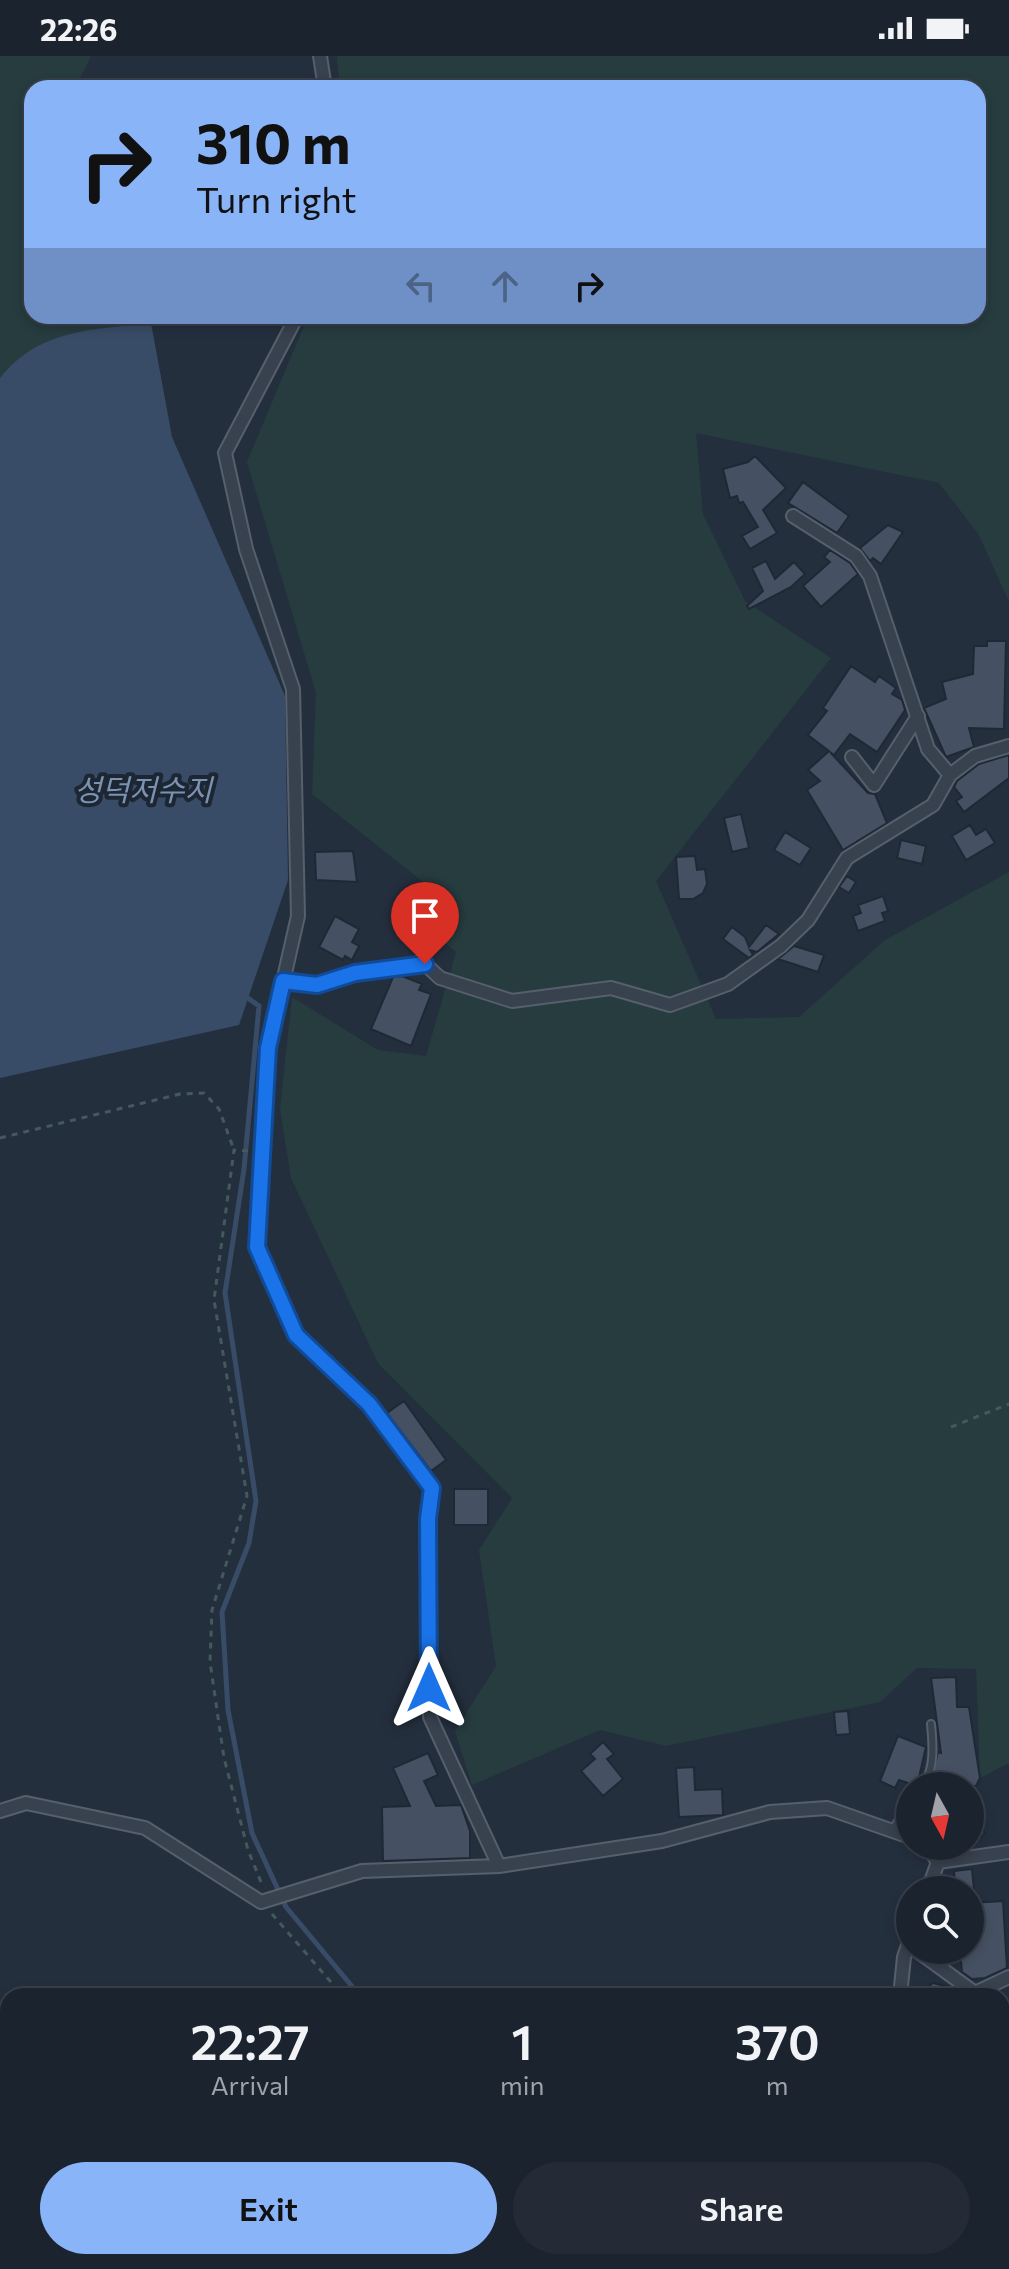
<!DOCTYPE html>
<html lang="en">
<head>
<meta charset="utf-8">
<style>
	:root { --surface:#1b232e; --page:#242b36; --text:#f1f3f6; --muted:#a0a4aa; --line:#39404a; --accent:#8ab4f8 }
	body { margin:0; font-family:Commissioner,"Noto Sans KR",sans-serif; background:var(--page); color:var(--text); height:100vh; display:flex; flex-direction:column; font-size:30px; white-space:nowrap }
	* { box-sizing:border-box; margin:0 }
	p { font-size:26px; color:var(--muted) }
	.icon { flex:none; width:44px; height:44px; fill:none; stroke:currentColor; stroke-width:2; stroke-linecap:round; stroke-linejoin:round }
	.map { position:relative; flex:1; overflow:hidden }
	.side { position:absolute; left:0px; top:1932px; width:1010px; height:282px; display:flex; flex-direction:column; background:var(--surface); border-radius:24px 24px 0 0; box-shadow:0 4px 12px #0003,0 0 0 2px var(--line) }
	.side>* { flex:none }
	.banner { position:absolute; left:24px; top:24px; width:962px; height:244px; border-radius:24px; box-shadow:0 4px 12px #0003,0 0 0 2px var(--line); background:#8ab4f8; color:#111; overflow:hidden }
	.needle { width:52px; rotate:172deg }
	.fabs { position:absolute; left:896px; top:1716px; display:grid; gap:16px }
	.fabs a { display:grid; place-items:center; width:88px; height:88px; border-radius:50%; background:var(--surface); box-shadow:0 4px 12px #0003,0 0 0 2px var(--line); font-size:40px }
	.pin { position:absolute; display:grid; place-items:center; width:68px; height:68px; color:#fff; margin:-82px -34px; border-radius:50% 50% 50% 0; rotate:-45deg; box-shadow:0 0 8px #0007 }
	.pin .icon { rotate:45deg }
	.me { position:absolute; width:88px; margin:-44px; rotate:0deg; stroke-linejoin:round; filter:drop-shadow(0 0 6px #0008) }
	.turn { display:flex; align-items:center; gap:28px; height:168px; padding:0 40px; font-size:36px }
	.turn .icon { width:104px; height:104px; stroke-width:2.5 }
	.turn b { display:block; font-size:56px; line-height:68px }
	.lanes { display:flex; align-items:center; height:76px; padding:0 40px; background:#0003; justify-content:center; gap:40px; direction:ltr }
	.lanes .off { opacity:.35 }
	.eta { display:flex; justify-content:space-evenly; align-items:center; height:136px; text-align:center }
	.eta b { font-size:48px; font-weight:600; line-height:56px }
	.cta { display:flex; gap:16px; margin-top:auto; padding:16px 40px }
	.cta a { flex:1; height:92px; border-radius:48px; background:var(--accent); color:#111; font-size:32px; font-weight:600; line-height:92px; text-align:center }
	.cta a+a { background:var(--page); color:var(--text) }
	.status { display:flex; justify-content:space-between; align-items:center; height:56px; padding:0 40px; background:var(--surface); direction:ltr }
	.status svg { height:22px; fill:currentColor }
	.map>svg:first-child { display:block }
</style>
</head>
<body>
<div class="status"><b>22:26</b><svg viewBox="0 0 49 12"><path d="M0 12V9h3v3zM5 12V6h3v6zM10 12V3h3v9zM15 12V0h3v12zM26 1h20v11H26zM47 4h2v5h-2z"/></svg></div>
<div class="map">
<svg width="1009" height="2213" viewBox="0 0 1009 2213">
	<rect width="100%" height="100%" fill="#242f3e"/>
	<path fill="#263c3f" d="M0,0H91L75,32H32V260H148L151,267C93,275 40,272 0,322Z
		M337,0H1009V546L979,479L939,427L696,377L703,458L745,545L831,602L656,825L716,963L799,961L885,884L1009,816V1707L980,1722L976,1613L917,1612L880,1646L666,1690L600,1674L472,1729L455,1675L496,1610L479,1494L512,1442L378,1307L291,1122L280,1053L292,941L378,994L426,1000L456,896L425,871L427,829L312,738L316,637L247,406L308,260H978V32H340Z
		M1009,2154V2213H972L976,2206H1002V2165Z"/>
	<path fill="#394c67" d="M151,267L172,381L285,640L288,824L239,969L0,1022V322C40,272 93,274 151,267Z"/>
	<g fill="none" stroke-linecap="round" stroke-linejoin="round">
		<path stroke="#394c67" stroke-width="5" d="M248,942L259,950L244,1113L225,1237L256,1445L249,1487L222,1556L228,1654L252,1777L286,1851L360,1940
			M496,2213L498,2206"/>
	</g>
	<path fill="#455162" stroke="#1f2835" stroke-width="2" d="M755,400L786,432L763,454L777,477L750,493L742,480L758,471L743,446L739,447L737,440L730,442L723,413L748,406Z
		M803,426L849,460L837,477L788,447Z
		M888,469L903,476L881,508L873,502L870,505L860,492Z
		M830,494L850,507L858,518L821,551L803,530L830,506L824,501Z
		M766,505L775,523L794,506L805,518L791,531L749,553L747,550L763,535L752,512Z
		M987,585H1006L1004,673L969,672L974,691L946,701L924,652L946,643L942,626L973,618L974,590H987Z
		M851,610L875,626L879,620L896,632L892,638L902,644L905,654L877,696L850,678L834,699L830,696L868,737L875,738L887,767L843,794L807,734L820,725L808,714L829,695L808,679L827,655L823,652Z
		M1009,699V722L964,756L956,745L962,741L954,731L957,725L979,708Z
		M741,758L749,792L732,796L724,762Z
		M970,769L976,779L986,773L995,787L966,804L952,780Z
		M785,776L811,792L800,809L774,794Z
		M901,784L926,790L922,808L897,802Z
		M353,795L357,826L316,824L315,796Z
		M695,800L697,814L705,813L707,828L703,837L693,843H679L676,801Z
		M847,820L856,826L849,837L839,831Z
		M883,840L888,855L882,857L885,865L858,875L853,860L861,857L858,849Z
		M335,860L359,873L352,886L359,890L352,904L345,900L343,904L319,891Z
		M766,869L779,878L757,896L750,894L753,899L749,902L723,883L732,871L745,881L749,891Z
		M794,890L824,899L818,916L778,903Z
		M402,920L422,928L419,934L431,938L411,990L371,973L393,921Z
		M404,1345L446,1404L431,1415L387,1357Z
		M454,1433H488V1469H454Z
		M956,1621L957,1651H969L980,1722L976,1730H930L938,1696L941,1697L931,1622Z
		M848,1655L850,1678L836,1679L834,1656Z
		M898,1680L926,1691L917,1730L899,1724L895,1732L880,1725Z
		M603,1686L614,1698L607,1703L623,1723L603,1740L581,1715L595,1703L590,1698Z
		M428,1697L438,1719L424,1725L436,1750L461,1749L470,1775V1802L383,1805L382,1751L410,1750L393,1712Z
		M694,1711L695,1734L722,1733L723,1759L679,1761L676,1712Z
		M970,1764L985,1777L970,1792Z
		M972,1813L974,1834H955L954,1815Z
		M1003,1845L1007,1912L985,1922L972,1923L962,1916L960,1894H970V1847Z
		M933,1927L953,1932L964,1940H916Z"/>
	<g fill="none" stroke-linecap="round" stroke-linejoin="round">
		<g stroke="#565f6c" stroke-width="10">
			<path id="lane" d="M923,1730C935,1712 933,1689 931,1668
				M892,1774L910,1748"/>
		</g>
		<g stroke="#565f6c" stroke-width="16">
			<path id="street" d="M320,0L325,32
				M297,260L225,397L246,493L293,633L298,860L268,992L257,1191L296,1279L369,1348L432,1432L428,1463L430,1661L499,1810
				M793,460L856,500L870,520L928,693L950,719
				M852,701L874,729L918,660
				M283,925L317,929L355,917L425,908L440,922L512,945L611,932L670,949L728,928L781,890L808,864L847,802L933,749L950,719L975,700L1009,690
				M0,1755L26,1747L145,1772L261,1846L362,1815L499,1810L662,1785L770,1756L827,1752L910,1781
				M927,1790L938,1806L928,1834
				M938,1806L1009,1796
				M916,1894L975,1937L1009,1921
				M900,1940L904,1901L910,1884
				M819,2213L823,2206"/>
		</g>
		<path stroke="#44595c" stroke-width="3" stroke-dasharray="6 6" stroke-linecap="butt" d="M0,1082L180,1038L204,1037L219,1053L234,1094
			M248,1095L234,1094L214,1244L247,1440L212,1554L210,1606L224,1702L248,1794L263,1831
			M951,1371L1009,1348
			M272,1858L343,1940"/>
		<use href="#lane" stroke="#38414e" stroke-width="6"/>
		<use href="#street" stroke="#38414e" stroke-width="12"/>
	</g>
	<g fill="none" stroke-linecap="round" stroke-linejoin="round">
		<g stroke="#114b97" stroke-width="20">
			<path id="route" d="M425,908L355,917L317,929L283,925L268,992L257,1191L296,1279L369,1348L432,1432L428,1463L429,1632"/>
		</g>
		<use href="#route" stroke="#1a73e8" stroke-width="14"/>
	</g>
	<g text-anchor="middle" dominant-baseline="central" stroke-width="8" stroke-linejoin="round" paint-order="stroke">
		<g font-size="30" font-style="italic" fill="#7c92b1" stroke="#1d2633">
			<text x="143" y="732">성덕저수지</text>
		</g>
	</g>
</svg>
<div class="fabs">
<a><svg class="needle" viewBox="-14 -14 28 28"><path d="M0-13l5 13h-10z" fill="#e53935"/><path d="M0 13l5-13h-10z" fill="#a0a4aa"/></svg></a>
<a><svg class="icon" aria-label="search" viewBox="0 0 24 24"><circle cx="10" cy="10" r="6"/><path d="M15 15l6 6"/></svg></a>
</div>
<div class="pin" style="left:425px;top:908px;background:#d93025"><svg class="icon" aria-label="arrive" viewBox="0 0 24 24"><path d="M6 21V4h12l-3 4 3 4H6"/></svg></div>
<svg class="me" style="left:429px;top:1632px" viewBox="-20 -20 40 40"><path d="M0-17L14 15 0 8-14 15z" fill="#1a73e8" stroke="#fff" stroke-width="4"/></svg>
<div class="banner">
<div class="turn"><svg class="icon" aria-label="right" viewBox="0 0 24 24"><path d="M7 20v-9h11M14 6l5 5-5 5"/></svg><div><b>310 m</b>Turn right</div></div>
<div class="lanes"><svg class="icon off" aria-label="left" viewBox="0 0 24 24"><path d="M17 20v-9H6M10 6l-5 5 5 5"/></svg><svg class="icon off" aria-label="ahead" viewBox="0 0 24 24"><path d="M12 20V5M6 11l6-6 6 6"/></svg><svg class="icon" aria-label="right" viewBox="0 0 24 24"><path d="M7 20v-9h11M14 6l5 5-5 5"/></svg></div>
</div>
<section class="side">
<div class="eta">
<div><b>22:27</b><p>Arrival</p></div>
<div><b>1</b><p>min</p></div>
<div><b>370</b><p>m</p></div>
</div>
<div class="cta"><a>Exit</a><a>Share</a></div>
</section>
</div>
</body>
</html>
